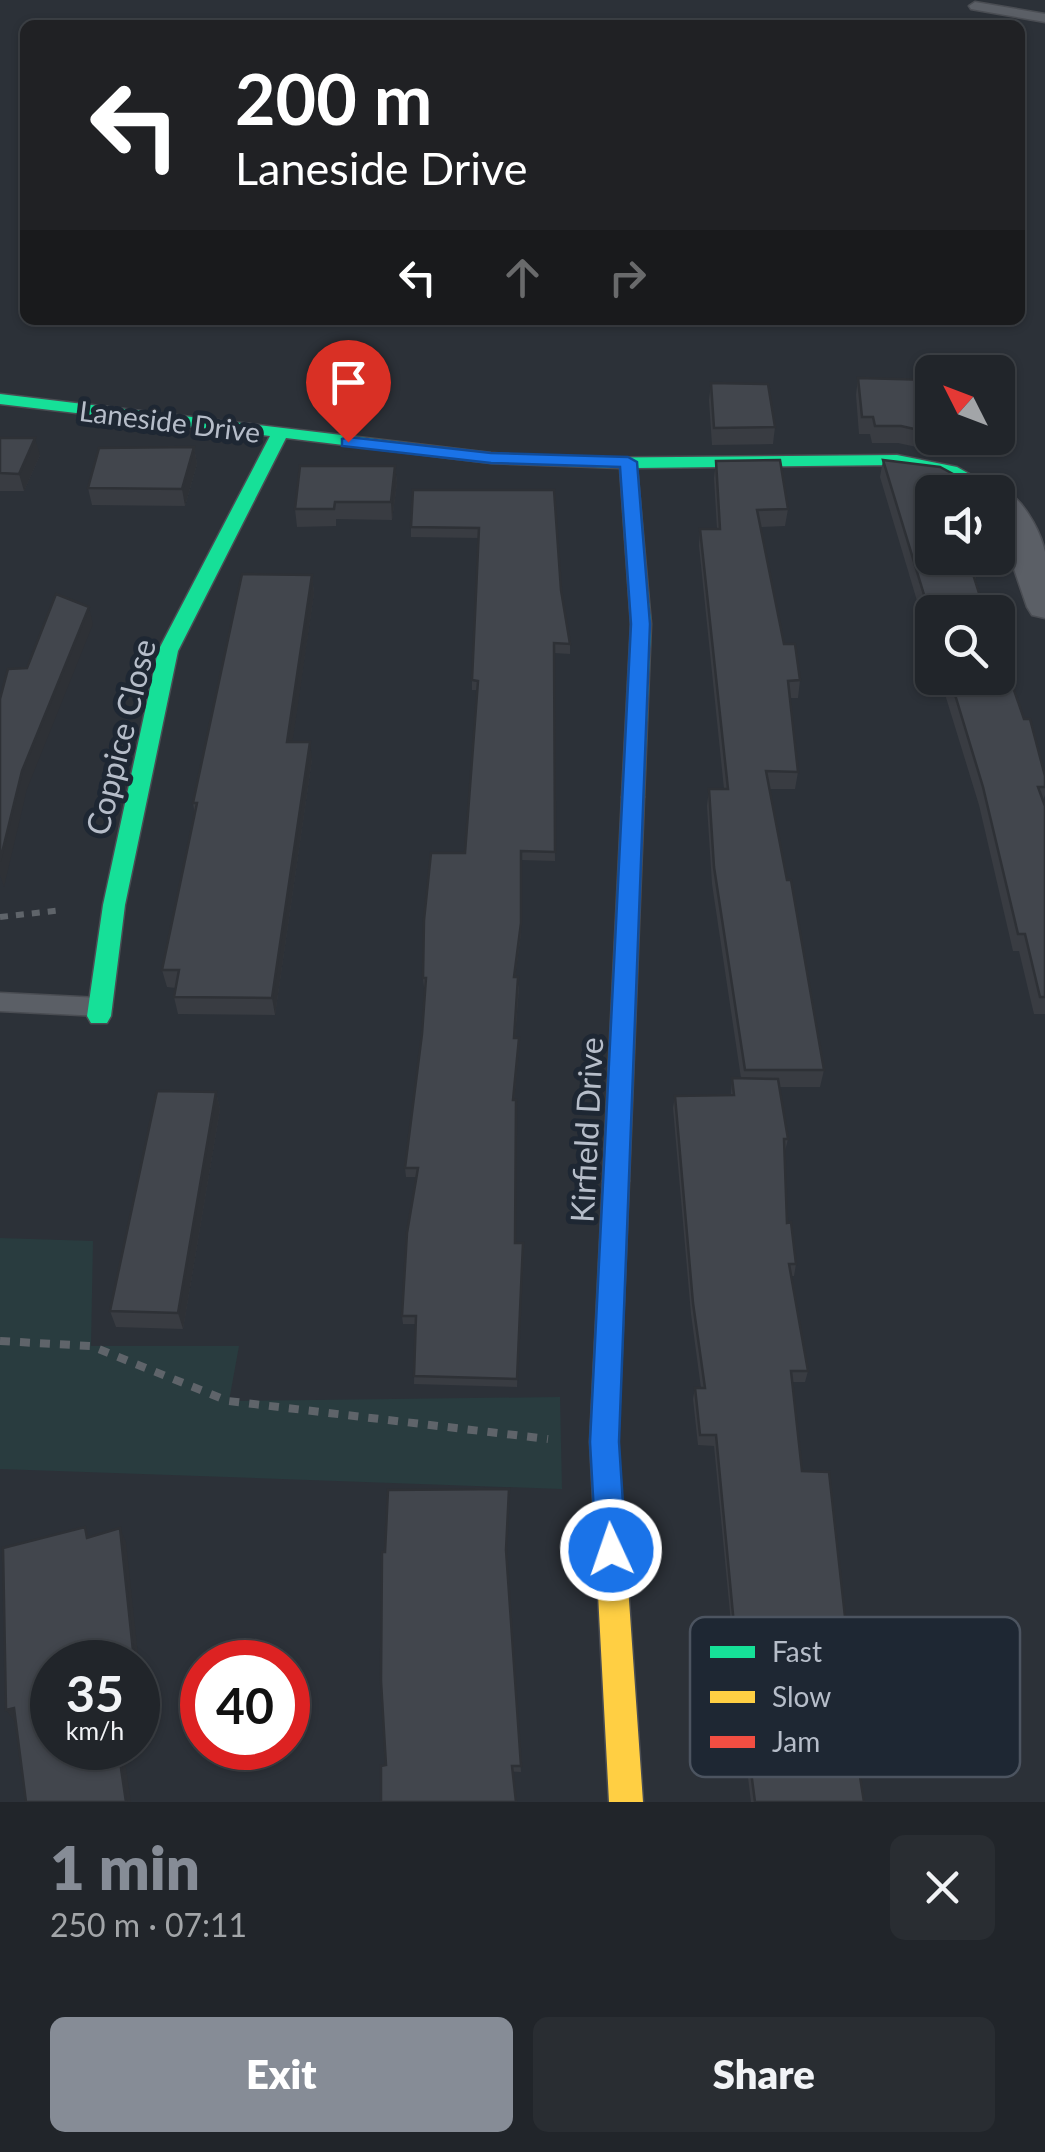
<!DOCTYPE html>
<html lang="en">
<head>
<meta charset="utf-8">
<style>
	:root { --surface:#21252a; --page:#292d32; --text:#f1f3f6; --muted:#a2a5a8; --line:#3e4247; --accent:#868c96 }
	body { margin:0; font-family:Lato,sans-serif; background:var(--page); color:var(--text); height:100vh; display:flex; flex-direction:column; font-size:38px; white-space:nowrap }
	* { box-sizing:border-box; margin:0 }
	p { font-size:32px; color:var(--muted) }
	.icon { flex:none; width:55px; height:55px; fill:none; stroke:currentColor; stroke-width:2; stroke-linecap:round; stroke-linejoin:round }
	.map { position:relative; height:1802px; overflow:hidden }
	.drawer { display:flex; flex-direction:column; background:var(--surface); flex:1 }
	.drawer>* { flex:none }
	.top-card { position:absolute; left:20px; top:20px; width:1005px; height:305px; border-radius:15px; box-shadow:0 2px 8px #0004,0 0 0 2px var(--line); background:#202124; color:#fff; overflow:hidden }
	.needle { width:65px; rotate:312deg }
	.buttons { position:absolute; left:915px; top:355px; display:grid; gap:20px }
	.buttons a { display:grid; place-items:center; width:100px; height:100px; border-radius:15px; background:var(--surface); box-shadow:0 2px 8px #0004,0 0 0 2px var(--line); font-size:50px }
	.speed { position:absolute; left:30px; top:1640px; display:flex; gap:20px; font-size:50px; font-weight:700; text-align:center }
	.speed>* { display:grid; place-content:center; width:130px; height:130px; border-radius:50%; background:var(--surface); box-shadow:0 2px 8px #0004,0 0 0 2px var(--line); line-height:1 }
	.speed small { font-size:25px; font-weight:400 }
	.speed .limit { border:15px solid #d22; background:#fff; color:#111 }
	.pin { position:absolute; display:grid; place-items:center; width:85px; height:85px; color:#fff; margin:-102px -42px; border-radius:50% 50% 50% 0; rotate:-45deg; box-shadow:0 0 10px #0007 }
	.pin .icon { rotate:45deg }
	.me { position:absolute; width:110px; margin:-55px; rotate:357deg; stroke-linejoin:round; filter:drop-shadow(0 0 8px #0008) }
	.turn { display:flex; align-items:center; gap:35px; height:210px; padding:0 50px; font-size:45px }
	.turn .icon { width:130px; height:130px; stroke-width:2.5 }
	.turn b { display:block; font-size:70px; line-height:85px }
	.lanes { display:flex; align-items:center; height:95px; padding:0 50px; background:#0003; justify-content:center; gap:50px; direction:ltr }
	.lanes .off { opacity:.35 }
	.round { display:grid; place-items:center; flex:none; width:105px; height:105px; border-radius:15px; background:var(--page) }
	.overview { display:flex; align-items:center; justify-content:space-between; height:170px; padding:0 50px }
	h1 { font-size:60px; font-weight:800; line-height:75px; color:var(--accent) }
	.cta { display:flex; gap:20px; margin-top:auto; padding:20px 50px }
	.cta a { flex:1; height:115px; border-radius:15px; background:var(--accent); color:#fff; font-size:40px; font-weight:800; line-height:115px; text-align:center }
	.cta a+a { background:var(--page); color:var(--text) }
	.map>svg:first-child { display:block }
</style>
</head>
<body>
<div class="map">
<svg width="1045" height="1802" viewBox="0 0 1045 1802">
	<rect width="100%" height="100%" fill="#2c3138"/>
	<path fill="#293c3f" d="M0,1238L93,1241L91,1346H239L229,1401L560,1397L562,1489L0,1469Z"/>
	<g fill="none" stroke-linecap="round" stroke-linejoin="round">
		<g stroke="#4a4d53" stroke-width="3">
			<path id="lane" d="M975,2L1045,14V22L971,9L969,6Z
				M0,993L100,998L108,1000L112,1007L108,1014L100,1016L0,1011Z"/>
		</g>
		<g stroke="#4a4d53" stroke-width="3">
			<path id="street" d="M998,488C1020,493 1040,529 1045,552C1045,572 1045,597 1045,618L1032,615L1027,607L998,522V492H985Z"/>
		</g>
		<g stroke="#4a4d53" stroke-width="3">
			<path id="fast" d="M0,394L491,453L564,458L897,455L957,467L1001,492L998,496V492H979L946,475L897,465L637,468L651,624L644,797L633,804L622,797L631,624L620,468L491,463L286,438L178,651L125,905L111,1016L107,1023H91L87,1016L103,905L158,651L270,436L0,404Z"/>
		</g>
		<g stroke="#4a4d53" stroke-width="3">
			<path id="slow" d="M616,1170L625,1173L629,1181L618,1442L643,1802H609L590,1442L603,1181L607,1173Z"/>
		</g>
		<g stroke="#4a4d53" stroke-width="3">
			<path id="jam" d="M633,790L644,797L629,1181L625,1189L616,1192L607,1189L603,1181L622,797Z"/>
		</g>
		<path stroke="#5f646a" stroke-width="6" stroke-dasharray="8 8" stroke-linecap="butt" d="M0,917L63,910"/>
		<path stroke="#5f646a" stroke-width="8" stroke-dasharray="10 10" stroke-linecap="butt" d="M0,1341L91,1346L228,1401L548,1439"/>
		<use href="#lane" fill="#5b5f66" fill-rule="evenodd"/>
		<use href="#street" fill="#5b5f66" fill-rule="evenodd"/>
		<use href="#fast" fill="#16e098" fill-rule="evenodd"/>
		<use href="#slow" fill="#ffcf43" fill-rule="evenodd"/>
		<use href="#jam" fill="#f24e42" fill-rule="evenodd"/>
	</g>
	<path fill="#393c42" d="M858,378L932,380V438H952L950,444H942L940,452L898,443H872L870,434H859L856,395Z
		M711,383L775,427L773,444L712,445L709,400Z
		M0,438L40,455L24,491H0Z
		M194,447L197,464L185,506L92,505L88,488Z
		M883,460L932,492L977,574L975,581L932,612V651L880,477Z
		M716,461L788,509L785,526L761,527L784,644L800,680L798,698H790L798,772L795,789H769L824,1070L820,1087H780L788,1139L785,1151L787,1223L796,1264L794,1276H791L808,1371L805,1382H792L802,1471L850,1662L869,1764L865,1772H859L864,1802H751L738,1696L714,1446L698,1445L693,1399L695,1388H701L691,1314L673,1108L675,1096L731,1095L732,1078H741L712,884L707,806L709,789H724L699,546L700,529H717L714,478Z
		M395,466L397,483L392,520L336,519V526L297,527L295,509Z
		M554,490L561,590L570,644V654L554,653L555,861L521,860V933L515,977L519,987L515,1038H519V1048L514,1100L515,1243H523L517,1387L414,1384L415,1324H403L402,1316L416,1177H406L405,1168L422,1034L426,987H424L423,978L465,853L477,690H472V680L478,538L411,537V527Z
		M312,575L314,593L292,742L312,759L275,1015L178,1014L174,997L176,988L167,987L162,970L195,815L193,803Z
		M940,678H998L1024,719L1045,776V795L1043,801L1045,806V1014H1034L1019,951H1013L979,805Z
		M216,1092L220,1109L183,1329L116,1327L110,1311Z
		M507,1554L521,1772L386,1765Z"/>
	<path fill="#2e3136" d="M35,438L40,455L24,491L19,474Z
		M194,447L197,464L185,506L182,489Z
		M395,466L397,483L392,520L391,502Z
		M312,575L314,593L290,759L287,742Z
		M89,607L93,624L27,789L4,887L0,875V861L22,771Z
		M310,742L312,759L275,1015L272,998Z
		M216,1092L220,1109L183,1329L178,1313Z
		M120,1528L126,1542L140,1673H138V1662H125Z
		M14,1708L22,1720L15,1722L6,1710Z
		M118,1748H123L131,1802H126Z"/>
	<path fill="#42464d" stroke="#2e3136" stroke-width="2.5" d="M858,378L932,380V433L901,426H875L873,417H862Z
		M711,383L768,384L775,427L714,428Z
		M0,438H35L19,474L0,473Z
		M194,447L182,489L88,488L99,448Z
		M780,460L788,509L757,510L784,644H795L800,680L788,681L798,772L766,771L787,880H791L824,1070H745L714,867L709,789H728L700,529H720L716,461Z
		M883,460L940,467L955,475L961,492H932V558H972L977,574H973L985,612H932V621Z
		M300,466H395L391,502H335L334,509H295Z
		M413,490H554L561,590L570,644L554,643L555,852L521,851V923L514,977H518L514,1038H519L513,1100H516L515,1243H523L517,1379L414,1376L416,1316H402L407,1233L418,1168H405L422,1034L426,978H423L424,920L431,853H465L478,681L472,680L479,528L411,527Z
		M242,574L312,575L287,742H310L272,998L174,997L179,970H162L197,803H193Z
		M56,594L89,607L22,771L0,861V699L8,669L27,668Z
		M998,651L1000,659L1003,658L1024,719H1030L1045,776V787H1038L1045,806V997H1040L1025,934H1018L983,787L950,678H998Z
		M732,1078L778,1079L788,1139H784L787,1223L791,1222L796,1264H789L808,1371H791L802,1471L829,1472L850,1662H854L869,1764H858L864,1802H755L740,1688L716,1435H700L695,1388H705L693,1303L675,1096L734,1095Z
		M157,1091L216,1092L178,1313L110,1311Z
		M509,1489L506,1550L521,1766H512L516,1802H381V1766L386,1765L381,1681L382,1552H385L388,1490Z
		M85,1527L87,1538L120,1528L134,1660L125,1662H52V1748H118L126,1802H26L14,1708L6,1710L3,1548Z"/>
	<path fill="#1a73e8" stroke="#114b97" stroke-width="2.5" d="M348,437L491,453L628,457L637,462L650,624L619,1442L626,1550L622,1561L611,1565L600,1561L596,1550L590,1442L631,624L620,467L491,463L342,446V439Z"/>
	<g text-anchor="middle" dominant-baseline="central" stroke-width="10" stroke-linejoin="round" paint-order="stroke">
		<g font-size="28" fill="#b6bdc9" stroke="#1e2733">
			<text transform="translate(170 421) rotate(7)">Laneside Drive</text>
		</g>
		<g font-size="32" fill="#b6bdc9" stroke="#1e2733">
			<text transform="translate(120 737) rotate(-76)">Coppice Close</text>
			<text transform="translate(586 1130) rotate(-87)">Kirfield Drive</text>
		</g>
	</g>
	<rect x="690" y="1617" width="330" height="160" rx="15" fill="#1e2733" stroke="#4c5460" stroke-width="2.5"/>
	<rect x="710" y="1646" width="45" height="12" fill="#16e098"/>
	<rect x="710" y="1691" width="45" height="12" fill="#ffcf43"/>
	<rect x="710" y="1736" width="45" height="12" fill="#f24e42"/>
	<g font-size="28" fill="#b6bdc9">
		<text x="772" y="1662">Fast</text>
		<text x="772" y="1707">Slow</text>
		<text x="772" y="1752">Jam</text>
	</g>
</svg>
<div class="buttons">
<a><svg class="needle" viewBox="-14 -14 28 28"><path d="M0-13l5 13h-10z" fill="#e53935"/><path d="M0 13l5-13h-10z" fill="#a2a5a8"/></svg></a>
<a><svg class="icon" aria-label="sound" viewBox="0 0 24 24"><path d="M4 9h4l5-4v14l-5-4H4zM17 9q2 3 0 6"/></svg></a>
<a><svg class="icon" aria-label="search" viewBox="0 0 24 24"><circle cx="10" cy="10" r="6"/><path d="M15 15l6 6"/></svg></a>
</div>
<div class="speed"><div>35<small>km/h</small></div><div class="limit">40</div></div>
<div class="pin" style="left:348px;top:442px;background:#d93025"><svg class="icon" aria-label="arrive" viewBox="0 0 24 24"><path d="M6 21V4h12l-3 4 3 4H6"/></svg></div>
<svg class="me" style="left:611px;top:1550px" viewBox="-20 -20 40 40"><circle r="17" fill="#1a73e8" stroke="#fff" stroke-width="3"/><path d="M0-11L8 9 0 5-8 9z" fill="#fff"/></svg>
<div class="top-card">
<div class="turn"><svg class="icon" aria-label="left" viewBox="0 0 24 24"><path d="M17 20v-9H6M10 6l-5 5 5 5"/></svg><div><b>200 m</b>Laneside Drive</div></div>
<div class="lanes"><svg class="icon" aria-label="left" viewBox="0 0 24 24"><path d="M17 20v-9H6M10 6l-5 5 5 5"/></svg><svg class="icon off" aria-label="ahead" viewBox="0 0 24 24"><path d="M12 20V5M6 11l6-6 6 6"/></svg><svg class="icon off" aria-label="right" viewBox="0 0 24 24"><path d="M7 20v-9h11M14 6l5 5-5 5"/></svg></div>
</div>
</div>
<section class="drawer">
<div class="overview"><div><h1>1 min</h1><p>250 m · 07:11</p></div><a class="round"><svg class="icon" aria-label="close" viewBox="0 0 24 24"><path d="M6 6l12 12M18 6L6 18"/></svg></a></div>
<div class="cta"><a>Exit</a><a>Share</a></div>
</section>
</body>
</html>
